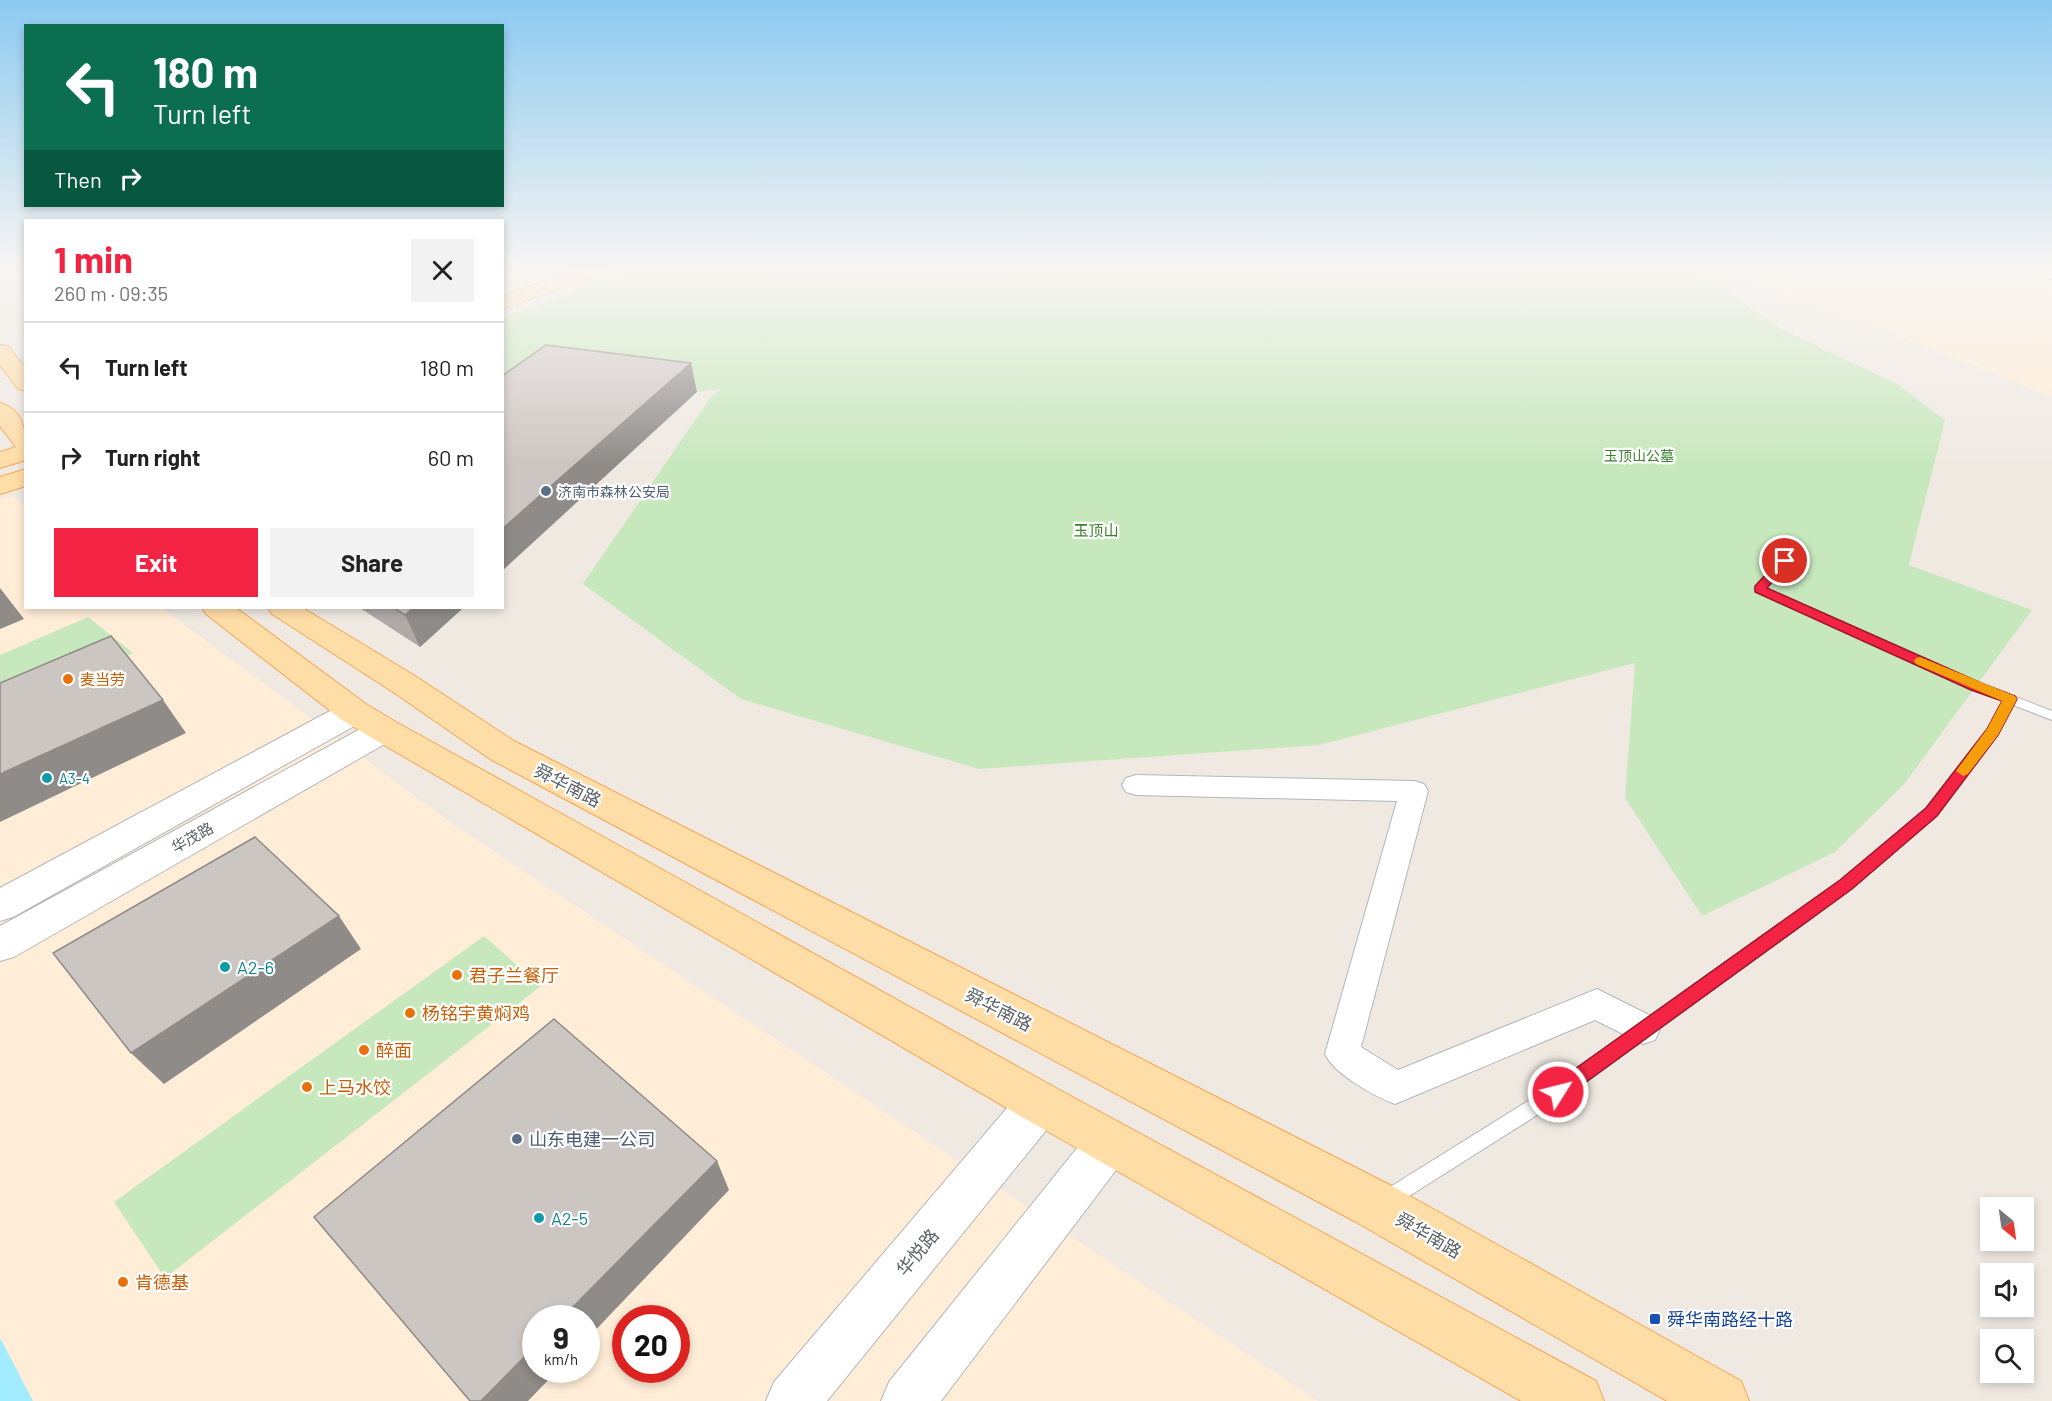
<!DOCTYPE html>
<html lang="en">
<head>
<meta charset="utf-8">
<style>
	:root { --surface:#fff; --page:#f2f2f2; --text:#222; --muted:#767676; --line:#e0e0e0; --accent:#f32443 }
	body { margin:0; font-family:Barlow,"Noto Sans SC",sans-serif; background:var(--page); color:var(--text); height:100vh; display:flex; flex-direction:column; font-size:22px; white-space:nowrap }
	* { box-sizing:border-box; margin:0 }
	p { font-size:20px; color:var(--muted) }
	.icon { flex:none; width:33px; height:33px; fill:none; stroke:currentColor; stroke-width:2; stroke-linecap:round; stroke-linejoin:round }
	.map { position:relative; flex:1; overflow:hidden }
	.sheet { position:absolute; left:24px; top:219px; width:480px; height:390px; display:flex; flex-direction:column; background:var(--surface); border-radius:0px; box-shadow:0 3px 9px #0003 }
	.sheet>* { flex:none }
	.hud { position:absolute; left:24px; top:24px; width:480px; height:183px; border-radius:0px; box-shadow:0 3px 9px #0003; background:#0b6e4f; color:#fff; overflow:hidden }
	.needle { width:39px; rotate:151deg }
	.controls { position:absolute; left:1980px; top:1197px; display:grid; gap:12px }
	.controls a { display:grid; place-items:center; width:54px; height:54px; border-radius:0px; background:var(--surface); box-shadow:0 3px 9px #0003; font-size:30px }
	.speed { position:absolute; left:522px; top:1305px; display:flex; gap:12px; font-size:30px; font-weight:700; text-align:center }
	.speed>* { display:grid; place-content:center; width:78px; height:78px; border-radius:50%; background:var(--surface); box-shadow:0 3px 9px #0003; line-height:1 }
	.speed small { font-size:15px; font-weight:400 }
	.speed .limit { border:9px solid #d22; background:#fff; color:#111 }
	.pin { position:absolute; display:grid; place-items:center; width:51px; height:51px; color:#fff; margin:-26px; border:3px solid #fff; border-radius:50%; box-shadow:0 2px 6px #0007 }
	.me { position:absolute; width:66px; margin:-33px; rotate:54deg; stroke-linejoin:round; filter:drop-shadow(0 0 4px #0008) }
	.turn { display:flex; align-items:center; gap:21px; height:126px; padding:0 30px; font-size:27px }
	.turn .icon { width:78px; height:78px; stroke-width:2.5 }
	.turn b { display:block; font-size:42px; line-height:51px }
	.then { display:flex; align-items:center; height:57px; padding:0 30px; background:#0003; gap:12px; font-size:22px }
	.round { display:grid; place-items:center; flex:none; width:63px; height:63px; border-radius:0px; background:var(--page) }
	.overview { display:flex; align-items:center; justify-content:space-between; height:102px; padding:0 30px }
	h1 { font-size:36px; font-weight:700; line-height:45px; color:var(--accent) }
	.primary-button { display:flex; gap:12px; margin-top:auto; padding:12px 30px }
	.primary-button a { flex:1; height:69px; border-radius:0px; background:var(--accent); color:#fff; font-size:24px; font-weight:700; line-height:69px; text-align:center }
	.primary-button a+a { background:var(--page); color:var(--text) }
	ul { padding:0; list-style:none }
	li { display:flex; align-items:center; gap:18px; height:90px; padding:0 30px; border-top:2px solid var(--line) }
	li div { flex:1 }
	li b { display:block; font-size:22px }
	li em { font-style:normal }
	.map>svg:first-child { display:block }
</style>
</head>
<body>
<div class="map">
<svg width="2052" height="1401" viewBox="0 0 2052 1401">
	<rect width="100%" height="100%" fill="#efe9e2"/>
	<path fill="#ffedd7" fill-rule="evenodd" d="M1726,269H2052V397L1988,371Z
		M12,495L25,506L26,608H162L450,822L1318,1401H0V500ZM536,1318H586V1370H536ZM626,1318H676V1370H626Z"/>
	<path fill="#c7e8bd" d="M638,269H1689L1705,277L1783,330L1897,384L1945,420L1909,565L2032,610L1905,783L1835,852L1702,916L1625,798L1635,663L1319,745L979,769L741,699L583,584L711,397L722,389L503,411L502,318Z
		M88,617L133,653L0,712V655Z
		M484,936L541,986L165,1278L114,1202Z"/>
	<path fill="#a2ecff" d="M0,1338L33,1401H0Z"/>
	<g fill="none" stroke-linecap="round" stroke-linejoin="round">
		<g stroke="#b3b7bb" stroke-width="2">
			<path id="service" d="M1798,544L1802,545V549L1766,588L1980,683L2052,711V720L2013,705L1997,735L1936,816L1851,889L1564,1098L1414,1193L1388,1207L1382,1204L1379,1198L1382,1192L1552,1086L1841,881L1926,808L1988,730L2003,701L1755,591L1754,589L1755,587L1794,545Z"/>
		</g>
		<g stroke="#b3b7bb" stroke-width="2">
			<path id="minor" d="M1136,775L1414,781L1424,784L1428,791L1361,1047L1398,1070L1597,989L1655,1018L1660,1029L1655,1040L1643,1044L1595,1020L1395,1104C1374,1096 1334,1074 1325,1054L1397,801L1136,795L1126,792L1122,785L1126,778Z"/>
		</g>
		<g stroke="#b3b7bb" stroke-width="2">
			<path id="tertiary" d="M2028,269H2052V279L2031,273Z
				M354,701L365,704L370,712L365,720L13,917L0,921V888L343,704Z
				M384,719L395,722L400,730L395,738L14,957L0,961V926L373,722Z
				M1040,1082L1056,1088L1062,1103L1056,1118L827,1401H766L774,1382L1024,1088Z
				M1110,1120L1126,1127L1133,1142L1126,1157L941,1401H881L889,1382L1094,1127Z"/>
		</g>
		<g stroke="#f9a451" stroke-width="2">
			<path id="primary" d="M580,269H607L605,273L502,309V296Z
				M0,345L8,346L26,369V391L18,389L0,365Z
				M0,403C27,410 26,438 26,460L0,468V452L16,447L0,426Z
				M26,469V486L0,494V477Z
				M202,608H236L366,704L396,722L1056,1088L1596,1381L1604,1401H1521L1024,1118L372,738L342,720L206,614Z
				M268,608H303L415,676L514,741L1392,1186L1741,1381L1749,1401H1667L1356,1222L490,759L393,692L272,614Z"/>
		</g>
		<use href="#service" fill="#fff" fill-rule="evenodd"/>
		<use href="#minor" fill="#fff" fill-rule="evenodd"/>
		<use href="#tertiary" fill="#fff" fill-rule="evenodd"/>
		<use href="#primary" fill="#ffdda7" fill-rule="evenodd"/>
	</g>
	<path fill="#afaaa7" d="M360,608H463L420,647Z"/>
	<path fill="#8f8b88" d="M691,363L697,392L502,571V529Z
		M0,588L24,619L0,629Z
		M413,608H463L420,647L405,615Z
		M163,700L186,733L0,822V774Z
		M339,916L361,949L164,1084L131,1053Z
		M717,1161L729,1190L586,1340V1318H562Z
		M536,1345V1370H558L528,1401H481Z"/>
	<path fill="#ccc6c2" stroke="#8f8b88" stroke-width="1.5" d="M546,345L691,363L502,529V376Z
		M394,608H413L405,615Z
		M111,636L163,700L0,774V683Z
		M255,837L339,916L131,1053L53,953Z
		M554,1019L717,1161L562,1318H536V1345L481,1401H470L314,1217Z"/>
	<linearGradient id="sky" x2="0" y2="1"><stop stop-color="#8ccaf1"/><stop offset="0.58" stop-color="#f8f5f2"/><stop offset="1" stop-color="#f8f5f2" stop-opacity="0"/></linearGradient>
	<rect width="2052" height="465" fill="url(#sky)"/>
	<path fill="#f32443" stroke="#9e172c" stroke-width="1.5" d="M1785,557L1791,561L1767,588L1981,683L2015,696L2017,699L1998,735L1937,816L1852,889L1564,1098L1558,1101L1551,1098L1548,1092L1551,1086L1840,880L1926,808L1987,729L2002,701L1971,690L1755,592V586L1781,558Z"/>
	<path fill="#f59e0b" d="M1920,657L2015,696L2017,699L1998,735L1968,774L1963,776L1956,771L1987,729L2002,701L1916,664L1914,661L1916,658Z"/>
	<g fill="#5c6f8a" stroke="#fff" stroke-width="2">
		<circle cx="546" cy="491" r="6"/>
		<circle cx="517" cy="1139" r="6"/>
	</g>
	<g fill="#e8710a" stroke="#fff" stroke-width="2">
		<circle cx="68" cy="679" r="6"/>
		<circle cx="457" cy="975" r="6"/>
		<circle cx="410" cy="1013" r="6"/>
		<circle cx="364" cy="1050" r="6"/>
		<circle cx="307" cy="1087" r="6"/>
		<circle cx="123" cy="1282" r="6"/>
	</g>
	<g fill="#0f9aa8" stroke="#fff" stroke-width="2">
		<circle cx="47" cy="778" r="6"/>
		<circle cx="225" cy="967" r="6"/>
		<circle cx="539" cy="1218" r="6"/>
	</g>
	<rect fill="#1a4fb4" stroke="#fff" stroke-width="2" x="1649" y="1313" width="12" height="12" rx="3"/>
	<g text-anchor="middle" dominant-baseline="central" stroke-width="4.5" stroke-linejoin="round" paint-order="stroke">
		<g font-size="14" fill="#3d812e" stroke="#fff">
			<text x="1639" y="455">玉顶山公墓</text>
		</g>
		<g font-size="14" fill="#4e5e75" stroke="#fff" text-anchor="start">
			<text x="558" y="491">济南市森林公安局</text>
		</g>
		<g font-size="15" fill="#3d812e" stroke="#fff">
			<text x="1096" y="530">玉顶山</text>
		</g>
		<g font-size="15" fill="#c56008" stroke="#fff" text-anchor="start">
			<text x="80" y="679">麦当劳</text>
		</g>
		<g font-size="15" fill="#0d838f" stroke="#fff" text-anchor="start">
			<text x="59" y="778">A3-4</text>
		</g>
		<g font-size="15" fill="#5b6164" stroke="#fff">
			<text transform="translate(192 837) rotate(-29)">华茂路</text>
		</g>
		<g font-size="18" fill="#5b6164" stroke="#fff">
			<text transform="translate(568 785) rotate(27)">舜华南路</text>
			<text transform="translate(999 1009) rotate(27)">舜华南路</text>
			<text transform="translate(1429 1235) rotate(30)">舜华南路</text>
			<text transform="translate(917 1252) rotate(-50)">华悦路</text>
		</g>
		<g font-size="18" fill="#0d838f" stroke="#fff" text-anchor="start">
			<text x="237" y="967">A2-6</text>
			<text x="551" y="1218">A2-5</text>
		</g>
		<g font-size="18" fill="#c56008" stroke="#fff" text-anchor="start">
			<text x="469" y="975">君子兰餐厅</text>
			<text x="422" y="1013">杨铭宇黄焖鸡</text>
			<text x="376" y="1050">醉面</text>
			<text x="319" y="1087">上马水饺</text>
			<text x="135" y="1282">肯德基</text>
		</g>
		<g font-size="18" fill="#4e5e75" stroke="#fff" text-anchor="start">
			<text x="529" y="1139">山东电建一公司</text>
		</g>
		<g font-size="18" fill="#164399" stroke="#fff" text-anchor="start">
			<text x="1667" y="1319">舜华南路经十路</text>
		</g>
	</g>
</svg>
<div class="controls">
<a><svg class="needle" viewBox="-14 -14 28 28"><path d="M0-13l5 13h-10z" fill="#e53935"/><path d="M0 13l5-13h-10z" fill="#767676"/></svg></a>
<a><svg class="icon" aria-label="sound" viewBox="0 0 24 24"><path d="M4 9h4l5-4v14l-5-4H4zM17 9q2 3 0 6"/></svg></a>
<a><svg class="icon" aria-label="search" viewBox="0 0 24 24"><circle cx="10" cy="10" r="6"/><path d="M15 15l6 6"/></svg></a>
</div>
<div class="speed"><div>9<small>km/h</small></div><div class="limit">20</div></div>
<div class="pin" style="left:1785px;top:561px;background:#d93025"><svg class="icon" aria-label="arrive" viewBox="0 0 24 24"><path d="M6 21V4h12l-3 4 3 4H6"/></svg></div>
<svg class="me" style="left:1558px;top:1092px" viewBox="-20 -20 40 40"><circle r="17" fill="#f32443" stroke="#fff" stroke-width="3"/><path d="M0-11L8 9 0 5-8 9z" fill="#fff"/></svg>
<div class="hud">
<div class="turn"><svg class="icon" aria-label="left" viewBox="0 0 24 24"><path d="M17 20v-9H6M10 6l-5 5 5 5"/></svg><div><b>180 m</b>Turn left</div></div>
<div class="then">Then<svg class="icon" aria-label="right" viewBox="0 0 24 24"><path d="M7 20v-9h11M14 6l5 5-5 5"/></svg></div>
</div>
<section class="sheet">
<div class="overview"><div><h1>1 min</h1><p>260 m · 09:35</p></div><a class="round"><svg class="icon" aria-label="close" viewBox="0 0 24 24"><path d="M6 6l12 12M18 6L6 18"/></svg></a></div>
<ul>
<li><svg class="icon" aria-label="left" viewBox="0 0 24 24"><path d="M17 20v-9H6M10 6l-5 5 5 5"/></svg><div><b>Turn left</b></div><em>180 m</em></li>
<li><svg class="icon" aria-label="right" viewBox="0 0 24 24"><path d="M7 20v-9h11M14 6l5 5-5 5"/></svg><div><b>Turn right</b></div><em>60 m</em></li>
</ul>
<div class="primary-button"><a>Exit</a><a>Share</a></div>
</section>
</div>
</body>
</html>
